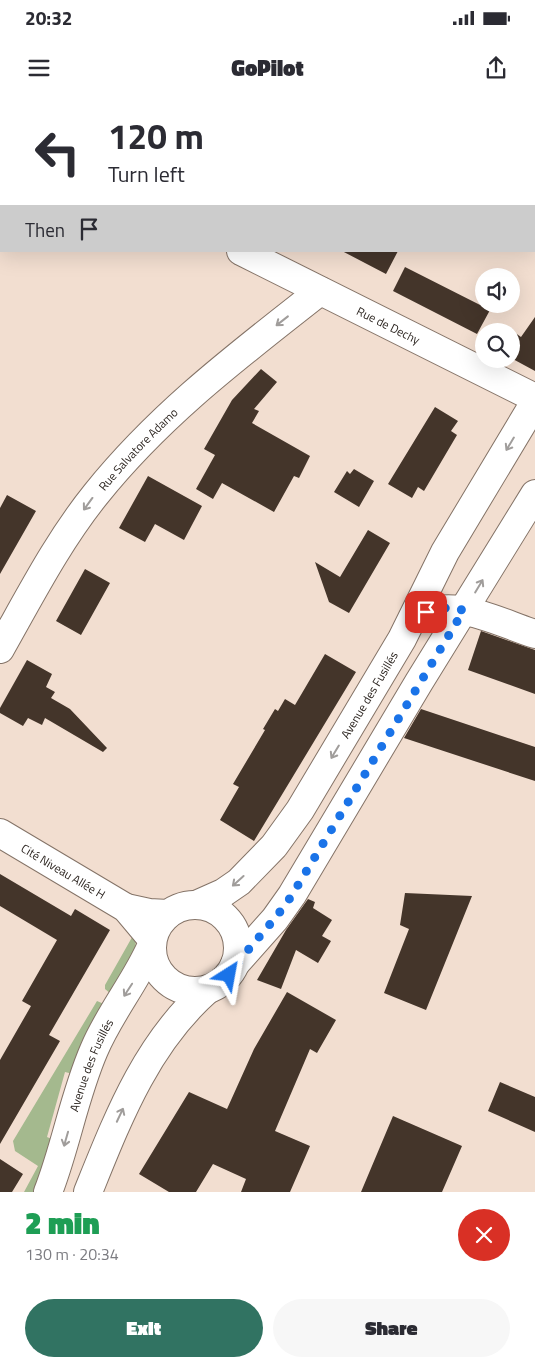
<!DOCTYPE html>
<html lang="en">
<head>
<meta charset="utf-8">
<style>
	:root { --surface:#fff; --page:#f7f7f7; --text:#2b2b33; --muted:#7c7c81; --accent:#317362 }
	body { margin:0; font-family:"Titillium Web",sans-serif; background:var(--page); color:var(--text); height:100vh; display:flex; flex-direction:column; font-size:19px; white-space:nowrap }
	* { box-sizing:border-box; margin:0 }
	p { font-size:16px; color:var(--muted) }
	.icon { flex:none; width:28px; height:28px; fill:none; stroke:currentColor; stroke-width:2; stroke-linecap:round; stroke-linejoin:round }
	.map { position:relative; height:1092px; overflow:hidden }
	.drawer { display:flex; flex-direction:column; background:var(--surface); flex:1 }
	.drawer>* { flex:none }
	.guide { position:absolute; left:0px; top:0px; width:535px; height:152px; box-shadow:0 5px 20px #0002; background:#fff; color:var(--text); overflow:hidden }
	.buttons { position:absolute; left:475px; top:168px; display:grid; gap:10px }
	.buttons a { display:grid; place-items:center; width:45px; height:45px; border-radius:50%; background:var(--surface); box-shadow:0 5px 20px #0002; font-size:25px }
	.pin { position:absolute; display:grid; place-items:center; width:42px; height:42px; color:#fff; margin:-21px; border-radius:10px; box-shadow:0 2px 8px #0006 }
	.me { position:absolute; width:55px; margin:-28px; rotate:34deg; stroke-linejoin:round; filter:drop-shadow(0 0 4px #0008) }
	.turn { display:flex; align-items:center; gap:18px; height:105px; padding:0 25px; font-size:22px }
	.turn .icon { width:65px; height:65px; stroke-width:2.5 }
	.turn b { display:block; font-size:35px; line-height:42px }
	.then { display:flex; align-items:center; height:48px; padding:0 25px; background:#0003; gap:10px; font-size:19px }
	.round { display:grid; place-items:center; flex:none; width:52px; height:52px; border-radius:26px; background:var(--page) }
	.summary { display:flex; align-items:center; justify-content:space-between; height:85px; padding:0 25px }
	h1 { font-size:30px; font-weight:800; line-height:38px; color:#1e9e55 }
	.button { display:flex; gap:10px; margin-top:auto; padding:10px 25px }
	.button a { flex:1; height:58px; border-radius:30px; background:var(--accent); color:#fff; font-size:20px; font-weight:800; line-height:58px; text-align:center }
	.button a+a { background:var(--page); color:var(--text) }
	.status { display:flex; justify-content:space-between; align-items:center; height:35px; padding:0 25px; background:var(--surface); direction:ltr }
	.status svg { height:14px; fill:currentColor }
	header { display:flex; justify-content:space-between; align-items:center; height:65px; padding:0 25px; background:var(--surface); font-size:22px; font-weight:800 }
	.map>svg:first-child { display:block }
</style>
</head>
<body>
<div class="status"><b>20:32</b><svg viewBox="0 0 49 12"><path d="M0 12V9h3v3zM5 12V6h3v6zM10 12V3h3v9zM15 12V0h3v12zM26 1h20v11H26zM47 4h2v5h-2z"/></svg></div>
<header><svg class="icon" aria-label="menu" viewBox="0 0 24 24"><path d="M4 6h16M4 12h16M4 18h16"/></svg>GoPilot<svg class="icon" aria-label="share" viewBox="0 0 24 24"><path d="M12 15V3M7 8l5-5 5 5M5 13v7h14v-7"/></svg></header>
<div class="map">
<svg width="535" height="1092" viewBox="0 0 535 1092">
	<rect width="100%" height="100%" fill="#f2ded0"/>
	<path fill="#a4b98e" d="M135,832L136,849L111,894L105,889V885Z
		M97,901L104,904L73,974L65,972L47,1037L54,1040L35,1092H24L38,1066L15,1051L13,1041Z"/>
	<path fill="#44352a" d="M342,151H398L386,174Z
		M405,167L490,210L477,234L393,191Z
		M535,217V271L511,258V230L521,237Z
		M261,269L277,282L254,309L259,311L252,323L310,356L299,378L294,376L274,412L222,383L213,399L196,389L215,355L204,349L232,300Z
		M435,307L458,321L451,331L457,335L424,391L418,387L412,398L388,384Z
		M354,369L374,381L359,407L334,392L347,371L350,374Z
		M148,376L202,406L184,440L155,424L145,442L119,428Z
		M7,395L36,411L0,474V408Z
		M368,430L390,443L349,513L329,502L315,462L340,477Z
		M85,469L110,483L81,535L56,521Z
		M481,531L535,550V594L468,570Z
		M325,554L356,572L254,741L220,720L239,687L233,684L265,630L263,629L275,609L278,611L285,599L295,605Z
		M27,560L52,574L46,587L55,592L51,598L70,609L107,648L103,652L45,618L42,625L28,618L23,626L0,613V608Z
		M421,609L535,647V681L404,638Z
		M0,774L71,816L75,809L110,830L49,935L60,941L0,1044V960L31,906L22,901L57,840L0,806Z
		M405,793L472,796L426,910L384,893L409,829L400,825Z
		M308,799L315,802L313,808L332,820L322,836L331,841L318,863L296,850L281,889L257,880L286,830Z
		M287,892L336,920L317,953L310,949L275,1031L310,1046L290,1092H241L246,1079L213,1064L196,1092H169L139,1074L189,992L227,1009L254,949Z
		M500,982L535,997V1032L488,1011Z
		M393,1016L462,1046L442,1092H361Z
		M0,1059L23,1074L12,1092H0Z"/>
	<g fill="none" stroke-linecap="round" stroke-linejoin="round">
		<g stroke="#847367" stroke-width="30">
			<g id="street">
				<path d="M215,1L216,0"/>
				<path d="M412,521C448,493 497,522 535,534"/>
				<path id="s1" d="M0,549C30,496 58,441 96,394C161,313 240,254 320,191"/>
				<path id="s2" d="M0,733L126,808L152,839"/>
				<path d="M126,808L149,813L168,814"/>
			</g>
		</g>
		<g stroke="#847367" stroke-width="30">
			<g id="secondary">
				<path d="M0,31H1"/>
				<path id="s3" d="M241,151L535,298"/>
				<circle cx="195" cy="848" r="43"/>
				<path id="s4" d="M196,805L223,793L239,782L274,746L300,710L402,539L445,452L535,302"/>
				<path d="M235,864L275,819L292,795L419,582L535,394"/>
				<path id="s5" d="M48,1092C66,1046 74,996 94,950C109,914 135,883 151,847"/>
				<path d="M88,1092C118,1018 146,944 207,890"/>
			</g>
		</g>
		<use href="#street" stroke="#fff" stroke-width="28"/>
		<use href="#secondary" stroke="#fff" stroke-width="28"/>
	</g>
	<defs><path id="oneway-shaft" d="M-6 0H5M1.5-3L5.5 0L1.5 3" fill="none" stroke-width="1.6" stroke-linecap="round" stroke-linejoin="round" transform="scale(1.25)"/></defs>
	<g stroke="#a09d9b">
		<use href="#oneway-shaft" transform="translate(282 221) rotate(142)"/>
		<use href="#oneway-shaft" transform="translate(510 344) rotate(121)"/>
		<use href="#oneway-shaft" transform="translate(88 404) rotate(126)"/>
		<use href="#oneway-shaft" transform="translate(479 486) rotate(-59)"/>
		<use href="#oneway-shaft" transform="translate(335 652) rotate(121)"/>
		<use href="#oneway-shaft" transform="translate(238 781) rotate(138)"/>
		<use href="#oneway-shaft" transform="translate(128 890) rotate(123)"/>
		<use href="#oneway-shaft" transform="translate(120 1015) rotate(-65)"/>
		<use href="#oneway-shaft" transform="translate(66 1039) rotate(106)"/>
	</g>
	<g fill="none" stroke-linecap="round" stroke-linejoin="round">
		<path stroke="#1a73e8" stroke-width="9" stroke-dasharray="0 16.2" d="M229,875C248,847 273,824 292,795L464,510L444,508L426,512"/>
	</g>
	<g text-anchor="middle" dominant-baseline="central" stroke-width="5" stroke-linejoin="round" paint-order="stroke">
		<g font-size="12" fill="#2c2520" stroke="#fff">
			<text stroke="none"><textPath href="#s3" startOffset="165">Rue de Dechy</textPath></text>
			<text stroke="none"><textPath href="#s1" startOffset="244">Rue Salvatore Adamo</textPath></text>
			<text stroke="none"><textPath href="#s4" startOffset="278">Avenue des Fusillés</textPath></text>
			<text stroke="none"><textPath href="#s2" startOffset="74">Cité Niveau Allée H</textPath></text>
			<text stroke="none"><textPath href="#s5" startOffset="134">Avenue des Fusillés</textPath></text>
		</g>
	</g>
</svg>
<div class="buttons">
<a><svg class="icon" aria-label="sound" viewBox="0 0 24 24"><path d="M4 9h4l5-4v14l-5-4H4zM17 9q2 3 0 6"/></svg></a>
<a><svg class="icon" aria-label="search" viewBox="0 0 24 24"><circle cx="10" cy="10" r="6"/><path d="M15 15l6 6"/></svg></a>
</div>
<div class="pin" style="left:426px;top:512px;background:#d93025"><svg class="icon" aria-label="arrive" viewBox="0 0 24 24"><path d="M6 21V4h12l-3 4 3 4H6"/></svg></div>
<svg class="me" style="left:229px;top:875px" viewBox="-20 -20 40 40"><path d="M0-17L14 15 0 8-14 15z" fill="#1a73e8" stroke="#fff" stroke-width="4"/></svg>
<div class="guide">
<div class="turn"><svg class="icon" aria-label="left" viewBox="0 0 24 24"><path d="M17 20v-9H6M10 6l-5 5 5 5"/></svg><div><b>120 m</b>Turn left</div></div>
<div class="then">Then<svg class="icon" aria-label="arrive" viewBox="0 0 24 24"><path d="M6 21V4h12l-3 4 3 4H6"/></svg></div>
</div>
</div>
<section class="drawer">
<div class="summary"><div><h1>2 min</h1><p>130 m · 20:34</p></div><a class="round" style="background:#d93025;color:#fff"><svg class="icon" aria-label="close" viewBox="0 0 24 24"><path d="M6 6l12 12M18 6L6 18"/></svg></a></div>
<div class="button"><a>Exit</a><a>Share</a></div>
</section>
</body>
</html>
